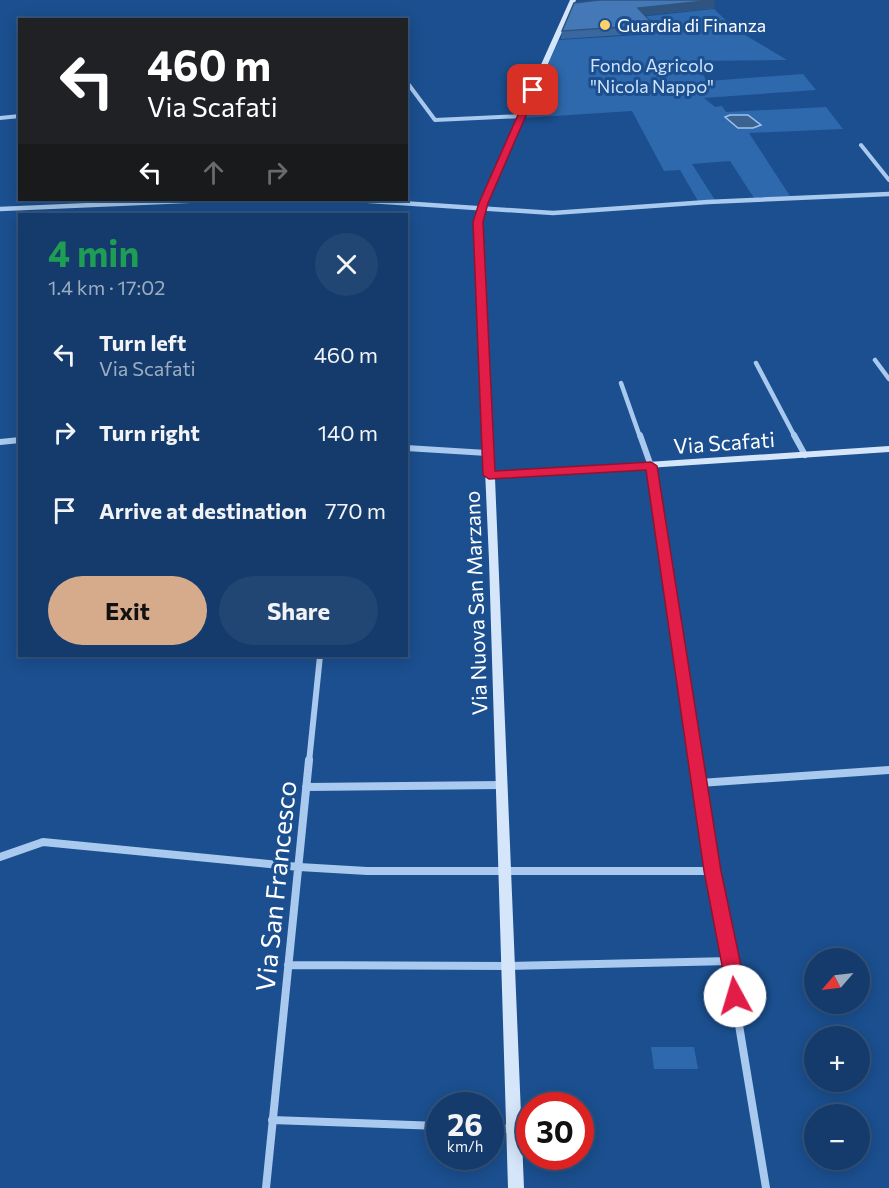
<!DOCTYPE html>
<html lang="en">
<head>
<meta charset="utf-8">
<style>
	:root { --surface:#143b6b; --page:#214673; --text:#f1f3f6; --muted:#9dadc1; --line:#33557e; --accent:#d6ab8b }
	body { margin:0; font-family:Commissioner,sans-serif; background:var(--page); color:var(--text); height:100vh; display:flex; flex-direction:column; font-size:22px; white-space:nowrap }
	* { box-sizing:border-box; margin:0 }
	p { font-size:20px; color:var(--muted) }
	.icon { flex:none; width:33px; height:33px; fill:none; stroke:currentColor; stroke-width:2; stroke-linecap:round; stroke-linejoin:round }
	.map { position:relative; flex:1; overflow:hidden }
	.details { position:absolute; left:18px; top:213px; width:390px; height:444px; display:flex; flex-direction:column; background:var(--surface); border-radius:0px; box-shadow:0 3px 15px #0003,0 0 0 2px var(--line) }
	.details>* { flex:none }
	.hud { position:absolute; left:18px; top:18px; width:390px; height:183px; border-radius:0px; box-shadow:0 3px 15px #0003,0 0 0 2px var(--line); background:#202124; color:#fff; overflow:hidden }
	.needle { width:39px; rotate:242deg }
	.controls { position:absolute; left:804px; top:948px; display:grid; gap:12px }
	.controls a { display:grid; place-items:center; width:66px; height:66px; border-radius:50%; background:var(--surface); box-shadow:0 3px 15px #0003,0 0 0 2px var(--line); font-size:30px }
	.speed { position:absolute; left:426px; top:1092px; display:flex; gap:12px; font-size:30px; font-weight:700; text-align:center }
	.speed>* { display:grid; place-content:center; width:78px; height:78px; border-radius:50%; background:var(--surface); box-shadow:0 3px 15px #0003,0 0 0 2px var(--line); line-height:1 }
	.speed small { font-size:15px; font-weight:400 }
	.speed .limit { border:9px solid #d22; background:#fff; color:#111 }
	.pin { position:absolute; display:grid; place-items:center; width:51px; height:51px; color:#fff; margin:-26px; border-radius:12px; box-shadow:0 3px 9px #0006 }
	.me { position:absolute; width:66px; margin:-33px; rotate:354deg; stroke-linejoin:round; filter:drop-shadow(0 0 4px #0008) }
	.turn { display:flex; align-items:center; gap:21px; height:126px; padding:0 30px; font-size:27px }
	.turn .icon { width:78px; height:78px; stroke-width:2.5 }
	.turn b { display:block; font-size:42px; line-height:51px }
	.lanes { display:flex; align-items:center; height:57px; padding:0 30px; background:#0003; justify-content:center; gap:30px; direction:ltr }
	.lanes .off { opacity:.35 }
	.round { display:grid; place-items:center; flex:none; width:63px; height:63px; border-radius:32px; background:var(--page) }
	.overview { display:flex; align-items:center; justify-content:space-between; height:102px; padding:0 30px }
	h1 { font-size:36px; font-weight:700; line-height:45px; color:#1e9e55 }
	.action { display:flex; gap:12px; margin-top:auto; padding:12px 30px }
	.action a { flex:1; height:69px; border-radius:36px; background:var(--accent); color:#111; font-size:24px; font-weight:700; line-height:69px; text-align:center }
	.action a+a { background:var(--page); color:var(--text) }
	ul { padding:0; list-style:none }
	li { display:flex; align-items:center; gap:18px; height:78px; padding:0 30px }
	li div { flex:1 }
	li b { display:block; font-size:22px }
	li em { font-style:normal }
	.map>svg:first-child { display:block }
</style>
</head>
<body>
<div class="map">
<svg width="889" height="1188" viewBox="0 0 889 1188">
	<rect width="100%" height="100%" fill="#1b4f8f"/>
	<path fill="#2e69ad" d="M714,9L735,29L787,60L691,61L708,81L803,74L816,90L704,98L715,107L722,106L726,112L826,107L843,129L749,133L790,196L754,198L730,161L692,164L715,200L698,201L680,170L664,171L632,111L524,118L559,40L654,34L639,17Z
		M651,1047H694L698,1069H654Z"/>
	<path fill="#3c6290" stroke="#9cc4f0" stroke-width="1.5" d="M730,115H748L761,125L753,128H738L725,117Z"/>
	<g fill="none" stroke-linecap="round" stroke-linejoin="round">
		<path stroke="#a9c9ee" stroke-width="4" d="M406,81L435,120L522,116
			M0,118L20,116
			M861,145L889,180"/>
		<path stroke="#a9c9ee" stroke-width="4.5" d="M355,200L553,213L708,202L889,194
			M0,209L208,200
			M875,360L889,379
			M756,363L795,437
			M621,383L640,437"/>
		<path stroke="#a9c9ee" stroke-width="6" d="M640,435L651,466L696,762
			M794,435L805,455
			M0,442L20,440
			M406,448L487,453
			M309,762L320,656"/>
		<path stroke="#a9c9ee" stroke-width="8" d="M696,760L713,871L731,961L737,1013L766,1188
			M700,783L889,770
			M306,787L501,785
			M0,857L43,842L299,867L367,871H713
			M288,965L508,966L731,961
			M272,1120L440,1126
			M490,1128L514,1129
			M266,1188L309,760"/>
		<path fill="#d6e6fa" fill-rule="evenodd" d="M570,0H576L487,203L482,222L495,472L889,446V452L495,478L524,1188H508L489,560L474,222L479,203Z"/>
	</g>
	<path fill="#3a679d" d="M599,0L714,8L645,15L654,25L652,33L561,39L562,31Z"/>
	<path fill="#305480" d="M715,0L714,8L637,16L638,8Z"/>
	<path fill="#4478b7" stroke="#305480" stroke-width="1.5" d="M599,0H715L638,8L654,25L562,31L574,3Z"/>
	<path fill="#e11d48" stroke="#92132f" stroke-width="1.5" d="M533,88L537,90L488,203L483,222L495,471L651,462L657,466L721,871L740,961L744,996L742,1002L735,1005L729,1002L704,871L646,470L489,479L483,475L473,222L479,203L529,90Z"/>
	<circle fill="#ffd166" stroke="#1b4f8f" stroke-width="2" cx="605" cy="25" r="6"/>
	<g text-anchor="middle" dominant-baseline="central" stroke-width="6" stroke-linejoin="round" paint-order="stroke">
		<g font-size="18" fill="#fff" stroke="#1b4f8f" text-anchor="start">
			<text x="617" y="25">Guardia di Finanza</text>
		</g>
		<g font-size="18" fill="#cfe3fa" stroke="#1b4f8f">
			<text x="652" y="65">Fondo Agricolo<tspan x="652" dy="21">"Nicola Nappo"</tspan></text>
		</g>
		<g font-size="21" fill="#fff" stroke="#1b4f8f">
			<text transform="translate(724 442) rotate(-4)">Via Scafati</text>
			<text transform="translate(475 603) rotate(-92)">Via Nuova San Marzano</text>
		</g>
		<g font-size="26" fill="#fff" stroke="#1b4f8f">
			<text transform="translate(275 886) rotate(-84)">Via San Francesco</text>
		</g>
	</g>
</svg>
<div class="controls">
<a><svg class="needle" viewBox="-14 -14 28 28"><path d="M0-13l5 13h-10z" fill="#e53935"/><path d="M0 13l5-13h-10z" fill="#9dadc1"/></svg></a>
<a>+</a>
<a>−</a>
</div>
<div class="speed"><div>26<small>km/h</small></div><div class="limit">30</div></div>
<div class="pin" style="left:533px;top:90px;background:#d93025"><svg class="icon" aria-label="arrive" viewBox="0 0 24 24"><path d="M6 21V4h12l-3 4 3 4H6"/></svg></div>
<svg class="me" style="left:735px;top:996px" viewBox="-20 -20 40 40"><circle r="19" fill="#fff"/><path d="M0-13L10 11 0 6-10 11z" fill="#e11d48"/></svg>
<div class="hud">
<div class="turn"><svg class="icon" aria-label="left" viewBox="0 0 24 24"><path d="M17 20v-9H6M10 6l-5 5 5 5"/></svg><div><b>460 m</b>Via Scafati</div></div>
<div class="lanes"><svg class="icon" aria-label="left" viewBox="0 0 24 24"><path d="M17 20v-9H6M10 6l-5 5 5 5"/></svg><svg class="icon off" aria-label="ahead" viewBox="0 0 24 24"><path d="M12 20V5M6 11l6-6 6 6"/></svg><svg class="icon off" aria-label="right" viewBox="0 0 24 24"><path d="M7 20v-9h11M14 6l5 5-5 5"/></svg></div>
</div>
<section class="details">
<div class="overview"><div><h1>4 min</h1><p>1.4 km · 17:02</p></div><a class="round"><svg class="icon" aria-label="close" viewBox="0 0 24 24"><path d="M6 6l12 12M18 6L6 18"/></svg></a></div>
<ul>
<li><svg class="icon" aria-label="left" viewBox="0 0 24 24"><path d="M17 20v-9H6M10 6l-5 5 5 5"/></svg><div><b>Turn left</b><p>Via Scafati</p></div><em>460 m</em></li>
<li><svg class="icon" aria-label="right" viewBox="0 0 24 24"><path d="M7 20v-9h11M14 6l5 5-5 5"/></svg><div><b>Turn right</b></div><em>140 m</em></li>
<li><svg class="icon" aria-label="arrive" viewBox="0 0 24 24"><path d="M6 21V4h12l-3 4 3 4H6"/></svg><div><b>Arrive at destination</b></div><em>770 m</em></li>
</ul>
<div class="action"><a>Exit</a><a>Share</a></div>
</section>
</div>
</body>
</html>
